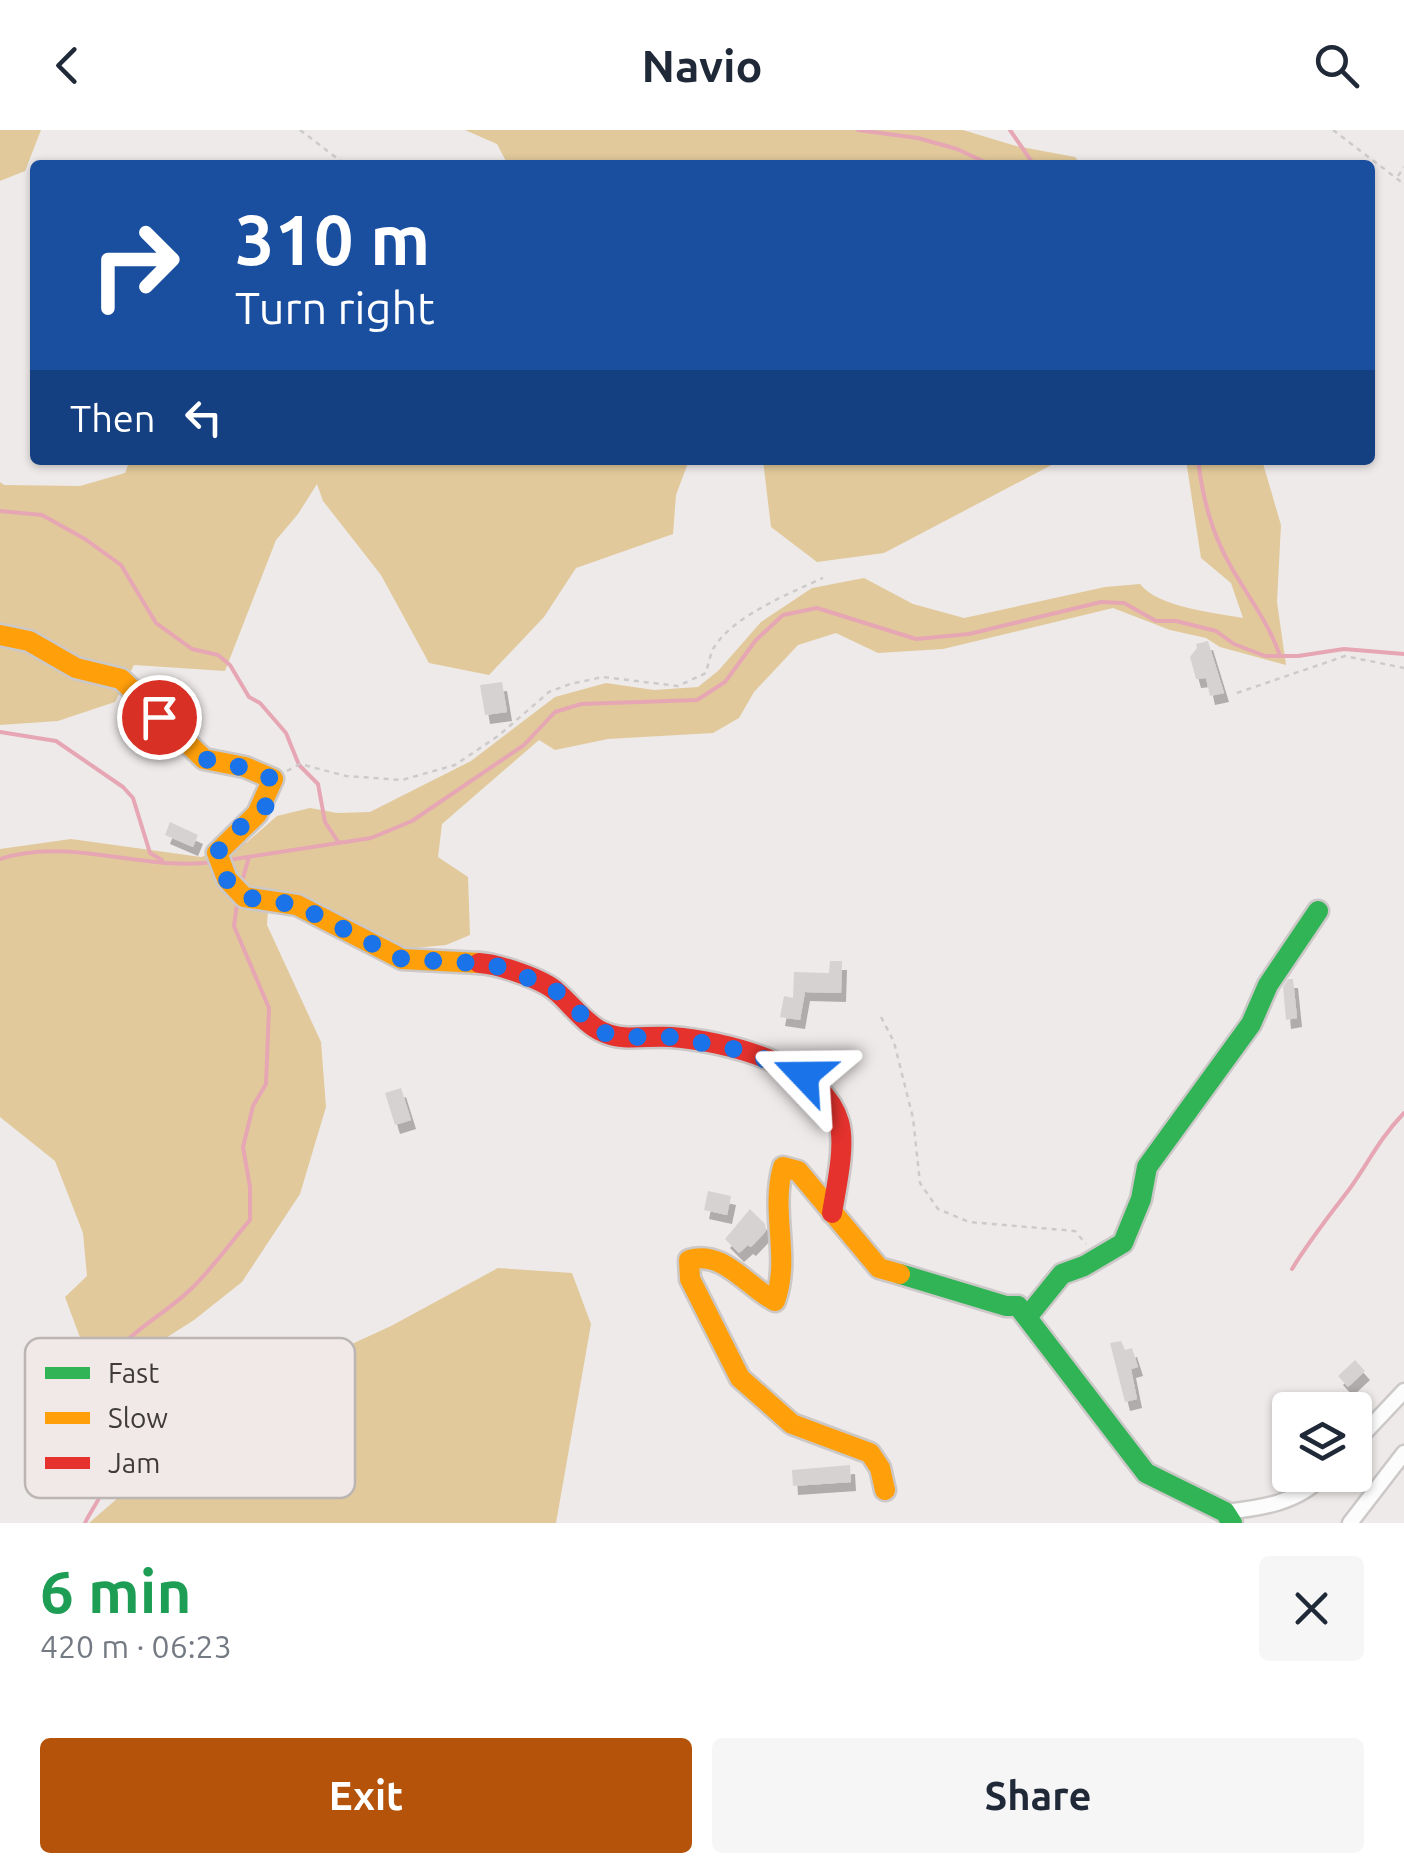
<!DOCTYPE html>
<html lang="en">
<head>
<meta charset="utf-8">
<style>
	:root { --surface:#fff; --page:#f6f6f7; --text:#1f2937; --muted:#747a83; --accent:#b45309 }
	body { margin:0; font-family:Ubuntu,sans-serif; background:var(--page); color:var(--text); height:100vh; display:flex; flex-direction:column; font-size:38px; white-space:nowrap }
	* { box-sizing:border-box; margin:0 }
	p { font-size:32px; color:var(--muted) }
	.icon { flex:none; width:55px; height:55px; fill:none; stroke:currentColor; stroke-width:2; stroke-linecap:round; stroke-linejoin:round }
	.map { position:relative; height:1393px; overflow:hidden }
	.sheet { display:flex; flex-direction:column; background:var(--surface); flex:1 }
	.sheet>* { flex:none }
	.hud { position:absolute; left:30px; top:30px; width:1345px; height:305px; border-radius:10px; box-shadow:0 2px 8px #0004; background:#1a4fa0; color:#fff; overflow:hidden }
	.buttons { position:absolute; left:1272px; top:1262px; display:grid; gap:20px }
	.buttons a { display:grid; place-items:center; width:100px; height:100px; border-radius:10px; background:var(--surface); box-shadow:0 2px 8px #0004; font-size:50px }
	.pin { position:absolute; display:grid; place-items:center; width:85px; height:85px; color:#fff; margin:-42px; border:5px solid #fff; border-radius:50%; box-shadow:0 2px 10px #0007 }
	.me { position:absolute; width:110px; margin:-55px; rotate:293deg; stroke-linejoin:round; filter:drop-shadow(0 0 8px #0008) }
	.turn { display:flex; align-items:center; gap:35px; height:210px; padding:0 40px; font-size:45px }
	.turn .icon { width:130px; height:130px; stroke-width:2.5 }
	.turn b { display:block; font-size:70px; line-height:85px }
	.then { display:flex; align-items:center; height:95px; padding:0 40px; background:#0003; gap:20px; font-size:38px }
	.round { display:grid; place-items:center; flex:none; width:105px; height:105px; border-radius:10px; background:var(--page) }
	.head { display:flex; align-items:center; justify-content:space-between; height:170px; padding:0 40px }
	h1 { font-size:60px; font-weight:700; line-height:75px; color:#1e9e55 }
	.cta { display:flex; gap:20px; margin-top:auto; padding:20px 40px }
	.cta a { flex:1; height:115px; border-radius:10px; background:var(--accent); color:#fff; font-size:40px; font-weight:700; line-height:115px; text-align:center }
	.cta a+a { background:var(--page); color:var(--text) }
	header { display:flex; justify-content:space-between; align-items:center; height:130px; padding:0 40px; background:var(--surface); font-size:45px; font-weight:700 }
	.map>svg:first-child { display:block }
</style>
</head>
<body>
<header><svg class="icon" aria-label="back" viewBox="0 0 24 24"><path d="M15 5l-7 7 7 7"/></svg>Navio<svg class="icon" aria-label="search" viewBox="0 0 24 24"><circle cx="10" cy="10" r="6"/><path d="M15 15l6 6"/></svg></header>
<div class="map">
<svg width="1404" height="1393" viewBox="0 0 1404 1393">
	<defs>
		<filter id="shadow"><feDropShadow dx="5" dy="9" stdDeviation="0" flood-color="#0004"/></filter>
	</defs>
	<rect width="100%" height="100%" fill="#eeeae9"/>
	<path fill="#e1c99b" d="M0,0H41L25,41L0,51Z
		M465,0H963L1016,16L1075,27L1081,35H508L497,14Z
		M130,330H689L676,365L673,404L576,438L544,487L489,545L429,533L381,445L323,371L317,354L298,384L276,410L225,541L134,535L115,572L58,591L0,595V352L4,355L80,356L125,343Z
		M763,330H1061L884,423L817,432L771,397Z
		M1186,330H1262L1281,395L1277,472L1286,535L1220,517L1206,508L1170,500L1113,478L943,519L878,523L836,503L798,515L754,562L739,588L713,603L608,609L555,620L539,610L442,694L438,727L468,747L470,805L446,815L393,820L286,762L269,764L267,795L321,912L326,977L300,1064L242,1152L194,1190L155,1215L101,1240L85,1221L65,1167L87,1146L83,1103L55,1031L0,987V719L71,709L201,727L247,712L277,686L310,678L337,683L370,682L471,631L555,567L606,553L654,560L698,557L718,541L761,492L812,458L864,448L913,474L964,488L1105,457L1140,454C1157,477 1215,483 1243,488L1231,453L1201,428Z
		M498,1138L572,1143L591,1194L556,1393H89L218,1281L280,1247L391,1196Z"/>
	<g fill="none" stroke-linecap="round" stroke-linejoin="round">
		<path stroke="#e6a6b4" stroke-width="4" d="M858,0L918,8L957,19L991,35
			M1010,0L1034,35
			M1198,330C1203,369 1211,401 1230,435C1247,465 1269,493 1280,526
			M0,381L42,385L85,409L121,435L156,493L192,519L218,525L230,535L249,567L260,573L286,603L299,635L318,654L325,692L339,713
			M0,602L56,611L123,657L133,668L150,723L162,730
			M0,729C69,706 144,742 214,732
			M228,730L371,708L412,691L524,615L555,582L581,574L697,570L725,552L756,510L783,485L817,478L916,509L969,504L1101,472L1124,473L1156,491H1176L1216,501L1234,514L1265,526H1298L1344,519L1404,524
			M241,755L249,727
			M1292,1139C1309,1111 1328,1087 1348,1061C1368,1034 1378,1010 1404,983
			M85,1393C89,1384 96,1375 100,1366C111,1333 84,1298 93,1261C107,1211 157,1192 191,1159C213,1138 230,1113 250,1090V1057L243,1017L253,976L266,954L269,878L234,796L237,774"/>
	</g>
	<path fill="#d5d2d1" filter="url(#shadow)" d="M1208,511L1224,563L1210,566L1206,548L1196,549L1190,527L1197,518L1196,514Z
		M502,552L507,582L485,585L480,555Z
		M170,692L198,705L193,717L165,705Z
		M830,831H842L841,863L805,862L800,890L780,887L784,866L793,868L794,842L829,843Z
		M1288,849H1293L1297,888L1286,890L1283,857Z
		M401,958L411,990L395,995L385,963Z
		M708,1061L731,1066L727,1085L704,1080Z
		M750,1079L765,1094L766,1101L751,1117L748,1115L739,1123L725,1109Z
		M1121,1211L1125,1220L1132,1218L1138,1237L1131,1239L1137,1269L1125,1272L1110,1213Z
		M1355,1230L1365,1241L1348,1257L1338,1246Z
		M850,1335L851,1352L793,1356L792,1340Z"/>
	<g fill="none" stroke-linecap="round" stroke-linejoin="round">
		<g stroke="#cbc8c7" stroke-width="19">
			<path id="street" d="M1355,1313L1404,1261
				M1225,1382C1261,1378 1298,1373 1324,1345
				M1350,1393L1404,1323"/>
		</g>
		<g stroke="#cbc8c7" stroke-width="25">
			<path id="fast" d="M900,1144L1006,1176H1018L1146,1343L1225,1382L1232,1393
				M1028,1186L1062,1144L1084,1136L1123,1113L1141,1069L1147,1037L1251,894L1268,855L1318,781"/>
		</g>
		<g stroke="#cbc8c7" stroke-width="25">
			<path id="slow" d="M0,505L29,511L76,538L121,549L204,629L245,637L273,649L257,684L217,723L227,749L244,767L297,775L402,829L479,833
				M885,1360L880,1338L870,1323L792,1294L740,1248L690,1149L689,1130C724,1120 746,1156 775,1171C791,1127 770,1082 783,1037L798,1041L879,1138L900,1144"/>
		</g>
		<g stroke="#cbc8c7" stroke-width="25">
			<path id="jam" d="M479,833C498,834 543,849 557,862C571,874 586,895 603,902C623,912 649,905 671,907C723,911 823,934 839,992C846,1016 836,1058 832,1083"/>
		</g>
		<path stroke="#cccbcb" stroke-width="2.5" stroke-dasharray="5 5" stroke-linecap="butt" d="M300,0L346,35
			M1333,0L1404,54
			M1398,46L1404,37
			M1237,563L1345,526L1404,538
			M287,641L300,634L346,646L402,650L455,635L498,606L549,562L570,554L603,547L678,556L706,543C708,535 710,526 713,519C731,487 790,463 823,448
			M881,887L894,912L913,988L920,1053L938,1079L969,1092L1075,1101L1086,1114"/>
		<use href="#street" stroke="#fcfcfc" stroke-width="14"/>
		<use href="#fast" stroke="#30b455" stroke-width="20"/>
		<use href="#slow" stroke="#ff9f0a" stroke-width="20"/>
		<use href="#jam" stroke="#e5322d" stroke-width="20"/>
	</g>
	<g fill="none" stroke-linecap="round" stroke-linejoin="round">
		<path stroke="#1a73e8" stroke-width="18" stroke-dasharray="0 32.4" d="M159,587L204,629L245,638L273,649L265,678L230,705L217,723L226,749L244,767L297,775L402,829L491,834L552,857L600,902L625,907H672L744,921L804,945"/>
	</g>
	<rect x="25" y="1208" width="330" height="160" rx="15" fill="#f0e9e7" stroke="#bbb5b3" stroke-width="2.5"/>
	<rect x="45" y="1237" width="45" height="12" fill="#30b455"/>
	<rect x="45" y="1282" width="45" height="12" fill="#ff9f0a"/>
	<rect x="45" y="1327" width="45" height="12" fill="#e5322d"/>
	<g font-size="28" fill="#3e3b3a">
		<text x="108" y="1253">Fast</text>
		<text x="108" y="1298">Slow</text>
		<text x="108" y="1343">Jam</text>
	</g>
</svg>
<div class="buttons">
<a><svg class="icon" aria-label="layers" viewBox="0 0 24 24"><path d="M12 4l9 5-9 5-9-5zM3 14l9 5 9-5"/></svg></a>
</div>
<div class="pin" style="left:159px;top:587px;background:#d93025"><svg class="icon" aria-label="arrive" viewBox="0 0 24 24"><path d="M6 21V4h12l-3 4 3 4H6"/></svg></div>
<svg class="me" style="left:804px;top:945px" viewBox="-20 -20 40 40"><path d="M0-17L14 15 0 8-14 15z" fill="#1a73e8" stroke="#fff" stroke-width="4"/></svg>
<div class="hud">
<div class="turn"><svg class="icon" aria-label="right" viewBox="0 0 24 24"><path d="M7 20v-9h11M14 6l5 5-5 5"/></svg><div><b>310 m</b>Turn right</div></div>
<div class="then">Then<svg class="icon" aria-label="left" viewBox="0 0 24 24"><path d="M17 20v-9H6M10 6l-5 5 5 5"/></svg></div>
</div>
</div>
<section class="sheet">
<div class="head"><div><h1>6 min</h1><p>420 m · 06:23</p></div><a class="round"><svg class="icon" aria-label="close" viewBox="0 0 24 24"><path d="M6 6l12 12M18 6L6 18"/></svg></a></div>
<div class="cta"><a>Exit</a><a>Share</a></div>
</section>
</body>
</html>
